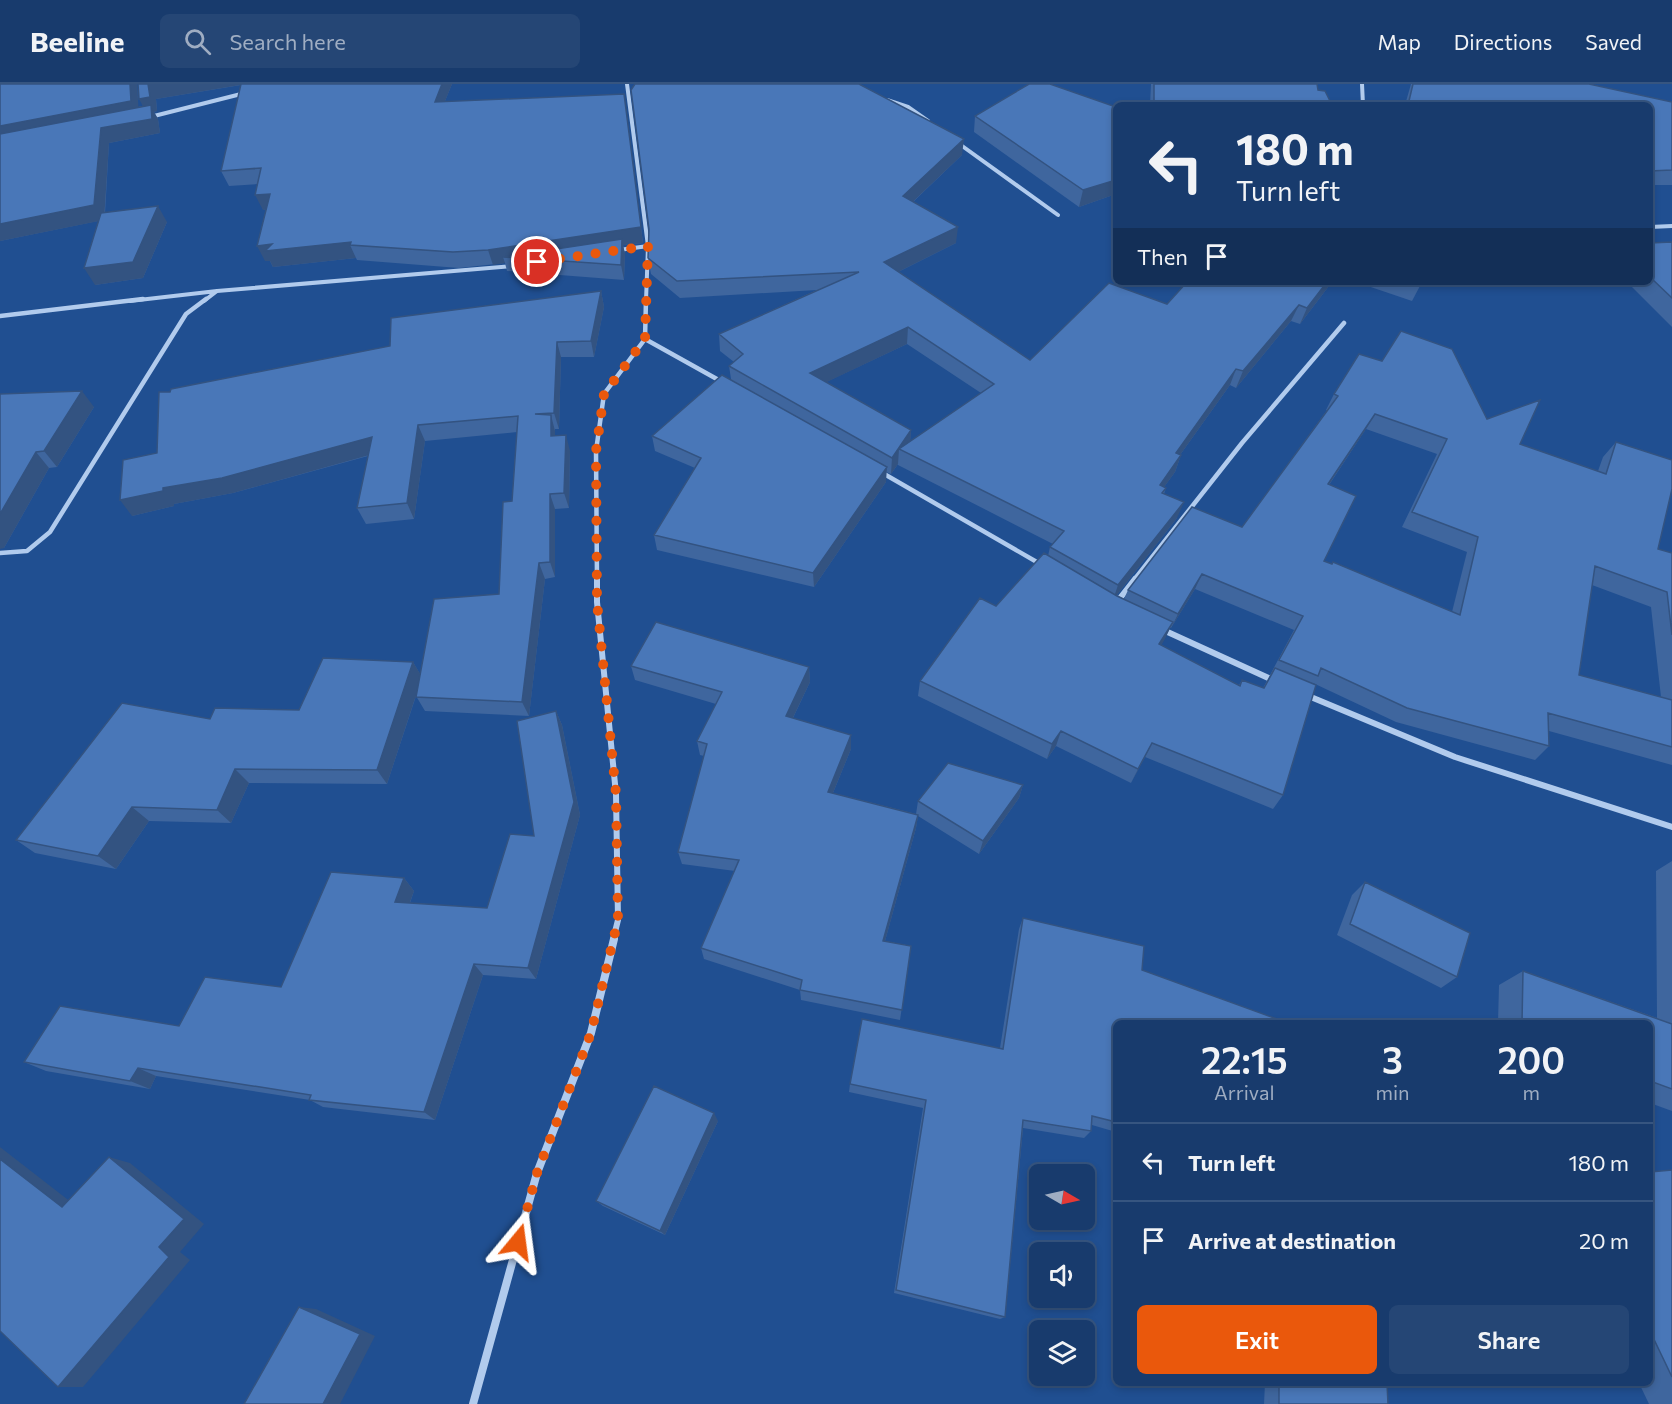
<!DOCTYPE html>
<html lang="en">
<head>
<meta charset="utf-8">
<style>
	:root { --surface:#183b6d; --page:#254675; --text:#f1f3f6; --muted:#9fadc2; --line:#365580; --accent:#ea580c }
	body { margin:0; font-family:Commissioner,sans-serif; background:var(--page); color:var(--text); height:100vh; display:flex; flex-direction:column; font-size:22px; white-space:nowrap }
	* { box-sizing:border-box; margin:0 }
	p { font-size:20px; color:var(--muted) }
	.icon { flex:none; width:33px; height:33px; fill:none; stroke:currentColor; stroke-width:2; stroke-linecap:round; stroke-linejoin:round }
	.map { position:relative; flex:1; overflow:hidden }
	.sheet { position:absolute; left:1113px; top:936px; width:540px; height:366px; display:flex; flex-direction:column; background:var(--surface); border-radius:9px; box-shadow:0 3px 9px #0003,0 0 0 2px var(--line) }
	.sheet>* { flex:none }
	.guide { position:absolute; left:1113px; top:18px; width:540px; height:183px; border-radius:9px; box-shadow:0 3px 9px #0003,0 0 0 2px var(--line); background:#183b6d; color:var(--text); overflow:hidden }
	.needle { width:39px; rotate:99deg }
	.buttons { position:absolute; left:1029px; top:1080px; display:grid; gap:12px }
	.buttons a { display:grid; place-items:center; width:66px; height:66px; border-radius:9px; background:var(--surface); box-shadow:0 3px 9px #0003,0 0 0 2px var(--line); font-size:30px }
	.pin { position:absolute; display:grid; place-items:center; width:51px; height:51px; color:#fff; margin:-26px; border:3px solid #fff; border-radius:50%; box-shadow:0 2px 6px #0007 }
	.me { position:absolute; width:66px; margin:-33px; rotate:16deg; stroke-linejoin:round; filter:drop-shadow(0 0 4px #0008) }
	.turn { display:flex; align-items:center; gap:21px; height:126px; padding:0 24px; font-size:27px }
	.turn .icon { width:78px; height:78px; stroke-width:2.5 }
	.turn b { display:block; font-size:42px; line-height:51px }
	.then { display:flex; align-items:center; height:57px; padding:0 24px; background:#0003; gap:12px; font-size:22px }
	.eta { display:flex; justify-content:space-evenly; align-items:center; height:102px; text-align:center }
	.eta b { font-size:36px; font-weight:600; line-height:42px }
	.primary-button { display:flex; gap:12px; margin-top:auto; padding:12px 24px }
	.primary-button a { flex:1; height:69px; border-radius:9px; background:var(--accent); color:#fff; font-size:24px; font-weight:600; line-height:69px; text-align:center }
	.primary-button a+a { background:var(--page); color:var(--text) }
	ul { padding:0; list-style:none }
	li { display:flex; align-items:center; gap:18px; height:78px; padding:0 24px; border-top:2px solid var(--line) }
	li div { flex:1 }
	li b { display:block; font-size:22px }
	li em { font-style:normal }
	header { display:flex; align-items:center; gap:36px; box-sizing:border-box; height:84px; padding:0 30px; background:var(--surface); border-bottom:2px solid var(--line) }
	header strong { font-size:28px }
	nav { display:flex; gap:33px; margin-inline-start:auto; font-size:21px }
	.search { width:420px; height:54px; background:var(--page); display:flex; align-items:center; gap:15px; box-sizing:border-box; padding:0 21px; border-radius:9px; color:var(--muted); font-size:22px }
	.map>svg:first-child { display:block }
</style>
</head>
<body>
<header>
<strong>Beeline</strong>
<div class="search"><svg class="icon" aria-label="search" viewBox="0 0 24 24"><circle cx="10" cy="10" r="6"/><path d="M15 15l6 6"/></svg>Search here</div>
<nav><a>Map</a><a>Directions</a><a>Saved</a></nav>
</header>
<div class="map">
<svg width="1672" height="1320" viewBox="0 0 1672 1320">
	<rect width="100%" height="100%" fill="#204f91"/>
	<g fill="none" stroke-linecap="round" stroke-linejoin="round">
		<path stroke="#b1cbed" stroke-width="4" d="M627,0L648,162L646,217
			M1362,0L1363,21
			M887,16L908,23L928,37
			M150,33L245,9
			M958,59L1058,131
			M1650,143L1672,142
			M619,166L648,162
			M130,217L217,207L513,182
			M204,217L217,207"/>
		<path stroke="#b1cbed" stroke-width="4.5" d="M646,215L645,255L724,299
			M0,232L143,215
			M879,387L1042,481
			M0,469L27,467L50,448L186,230L206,215
			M597,496L596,367L604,310L645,255
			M1134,496L1242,359L1344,239"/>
		<path stroke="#b1cbed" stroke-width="6" d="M597,495V518L616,710L618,836L613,856
			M1117,518L1135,495
			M1161,545L1275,597
			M1306,611L1455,673L1672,743"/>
		<path stroke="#b1cbed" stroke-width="8" d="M473,1320L537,1089L591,949L614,855"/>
	</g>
	<path fill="#3f669e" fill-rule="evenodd" d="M0,0H137L138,23L143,22L138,0H452L445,17L626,25L643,159L623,161L625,170L624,196L507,187L505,179L459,184L357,176L356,174L273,183L270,177H265L266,126H263L258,100L229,102L221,87L241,1L156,15L157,27L154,28L158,35L160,49L109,59L105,129L167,138L143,194L95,201L98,137L0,157Z
		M1151,0H1317L1318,6L1332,21H1150Z
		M1411,0H1589L1672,18V101H1650V21H1405Z
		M1116,23V110L1079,123L974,48L975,32Z
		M962,71L913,118L956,159L898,188L1030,276L1167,220L1187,198H1332L1300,240L1291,237L1236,304L1230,301L1180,371H1181L1175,388L1164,403L1166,404L1164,410L1177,434L1117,511L1124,515L1128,506L1242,443L1327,326H1326L1334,310L1487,335L1520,360L1598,387L1603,373L1616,358L1658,465L1672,469V681L1549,647V662L1535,676L1396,638L1313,599L1283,711L1273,725L1145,673L1131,699L1056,662L1047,675L918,612L920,597L1048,472L1050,463L1053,460L898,381V380L891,390L886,388V398L814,503L657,466L654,451L695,384L655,367L652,352L731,295L729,282L734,278L720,267L719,250L817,206L680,214L651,190L648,174L649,145ZM907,260L981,309L910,357L911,346L826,298ZM1366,345L1437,370L1402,443L1467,468L1452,528L1324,477L1329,401ZM1592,501L1651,523L1661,613L1579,591ZM1195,505L1294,546L1263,604L1242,596L1239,601L1161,561L1170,544H1171Z
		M1672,158V243L1627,198H1650V159Z
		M1356,198H1420L1421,200L1412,217Z
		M601,207L604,223L594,273H561L559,345H555V352L570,367L569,424L555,425V493L545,495L529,632L425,627L416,612L387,700L249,699L231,739L149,737L116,785L35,769L16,756L210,635L299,626L413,578L420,590L499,510L512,417L517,348L425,357L414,435L366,440L357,424L368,372L233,409L174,420V422L132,432L157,369L170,308L390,262Z
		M0,310L94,323L57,383L49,384L4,464Z
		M631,582L809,583L810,598L793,634L851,665L833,709L916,730L918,717L1023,701L1019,714L979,770L918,732L916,744L885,857L911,862L900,936L801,916L800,906L704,875L701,864L735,787L682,780L678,768L704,672L700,671L697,657L716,620L635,596Z
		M556,627L562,641L580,731L536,895L483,891L435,1036L323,1023L310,1016L156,992L150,1005L46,987L24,978L179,942L281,903L404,794L414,807L410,819L487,824L534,752Z
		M1672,777V1027L1650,1019V939H1498L1499,901L1523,887L1657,934L1656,787Z
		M1365,798L1457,893L1441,904L1337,851L1352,811Z
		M1023,834L1116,939V1048L1092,1041L1091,1047L1084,1054L1023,1044L1005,1233L1000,1235L894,1209L923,1024L849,1008L850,1000L1000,964L1019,845Z
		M718,1037L665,1151L603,1122L596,1117Z
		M1672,1086V1320H1649L1639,1299H1650V1088Z
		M1265,1299H1387L1388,1320H1264Z"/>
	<path fill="#335381" d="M130,0H137L139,32L0,59V42Z
		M148,0H246L156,15L157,27L154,28L158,35L160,49L109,59L104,136L0,157V140L101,44L147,30L139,15Z
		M442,0H452L439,32L435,18Z
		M624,10L643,159L623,161L625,170L624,196L621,181L503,173L505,179L493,181L488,166Z
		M964,55L962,71L902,128L903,112Z
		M1116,96V110L1079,123L1083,106Z
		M270,110L278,125L263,126L255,111Z
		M158,122L167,138L143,194L95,201L84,184Z
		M958,143L956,159L884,195V178Z
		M351,158L350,161L356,174L273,183L270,177H265L257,162L272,160Z
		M1327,198H1332L1300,240L1307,224Z
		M601,207L604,223L594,273L591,257Z
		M1299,221L1291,237L1236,304L1243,287Z
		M908,243L907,260L810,306V289Z
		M557,258L561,273L559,345L554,329Z
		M1236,285L1230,301L1170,385L1176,369Z
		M82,307L94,323L57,383L44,367Z
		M1375,330L1366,345L1319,415L1328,400Z
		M551,331L555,347V368L551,352Z
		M418,341L425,357L414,435L407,419Z
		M911,346L910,362L899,365L898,380L891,390L892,374Z
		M566,351L570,367L569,424L564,409Z
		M372,353L380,368L233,409L174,420V422L132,432L120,416L163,404Z
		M36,368L49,384L4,464L0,465V430Z
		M1181,371L1175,388L1154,417L1160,401Z
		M887,383L886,398L814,503L813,489Z
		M550,410L555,425V493L550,478Z
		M1184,418L1177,434L1113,516L1118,501Z
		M539,479L545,495L529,632L522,618Z
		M1202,490L1195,505L1171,544L1178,530Z
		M1173,538L1166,553L1153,576L1159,560Z
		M413,578L422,593L387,700L377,686Z
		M809,583L810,598L787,646L786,632Z
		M556,627L562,641L580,731L536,895L528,884Z
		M1061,647L1056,662L1047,675L1052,660Z
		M851,651V665L828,721V708Z
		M1152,659L1145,673L1131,699L1138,685Z
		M235,685L249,699L231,739L217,726Z
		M1023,701L1019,714L979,770L983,757Z
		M132,723L149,737L116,785L98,772Z
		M918,731L916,744L882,868L883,857Z
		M404,794L414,807L406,829L395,818Z
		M474,880L483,891L435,1036L424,1028Z
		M138,984L156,992L150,1005L130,997Z
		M714,1029L718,1037L665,1151L660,1147Z
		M0,1063L85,1129L62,1123L0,1075Z
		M109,1073L130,1079L204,1140L180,1168L190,1176L83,1303H58Z
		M299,1223L316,1225L375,1252L340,1320H323Z"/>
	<path fill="#4977b8" stroke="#335381" stroke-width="1.5" fill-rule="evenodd" d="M0,0H130L131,17L0,42Z
		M138,0H149H148L150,13L139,15Z
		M241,0H442L435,18L624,10L641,143L488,166L453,168L350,161L351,158L265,167L272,160L257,162L270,110L255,111L261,84L221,87Z
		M635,0H859L964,55L903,112L958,143L884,178L1030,276L1109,199L1167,220L1187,198H1327L1307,224L1299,221L1243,287L1236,285L1176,369L1181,371L1160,401L1166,404L1162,409L1184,418L1118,501L1050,463L1064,447L899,365L994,300L908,243L810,289L911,346L892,374L729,282L743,270L719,250L859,188L677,197L648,174L649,145L631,6Z
		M1029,0H1050L1116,23V96L1083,106L975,32Z
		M1154,0H1317L1318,6L1325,7L1332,21H1154Z
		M1413,0H1589L1672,18V86L1650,87V21H1408Z
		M151,21L152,35L101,44L94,121L0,140V50Z
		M158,122L133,178L84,184L101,129Z
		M622,155L621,181L503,173Z
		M1672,158V214L1650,193V159Z
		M601,207L591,257L557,258L554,329L535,330L551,331V352L566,351L564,409L550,410V478L539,479L522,618L416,613L434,515L499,510L503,418L512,417L518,332L418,341L407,419L357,424L372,353L222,394L163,404V407L120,416L123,376L157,369L159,308H170L171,305L390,262L391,234Z
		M1401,247L1452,265L1487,335L1540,316L1520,360L1606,390L1616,358L1672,376V405L1658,465L1672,469V551L1667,508L1595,482L1579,591L1672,616V663L1548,629L1549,662L1407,624L1321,584L1318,592L1279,576L1303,532L1202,490L1178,530L1128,506L1192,423L1242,443L1338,312L1334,310L1359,270L1382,277ZM1375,330L1447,355L1412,428L1478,453L1460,531L1333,478L1332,480L1324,477L1356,412L1328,400Z
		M722,291L887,383L813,489L654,451L701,374L652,352Z
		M82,307L44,367L36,368L0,430V310Z
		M1044,469L1117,512L1173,538L1159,560L1240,602L1242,596L1264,604L1275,584L1316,601L1283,711L1152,659L1138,685L1061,647L1052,660L920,597L980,514L996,522Z
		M656,538L809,583L786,632L851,651L828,708L918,731L883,857L911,862L902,926L800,906L802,896L701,864L739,776L678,768L707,660L697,657L722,608L631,582Z
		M323,574L413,578L377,686L235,685L217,726L132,723L98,772L16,756L122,619L210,635L215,624L299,626Z
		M556,627L574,718L528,884L474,880L424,1028L309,1016L311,1011L138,984L130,997L24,978L60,922L179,942L205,893L281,903L331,788L404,794L395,818L487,824L510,750L534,752L517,637Z
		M948,679L1023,701L983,757L918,717Z
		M1365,798L1470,849L1457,893L1350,840Z
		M1023,834L1144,862L1142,886L1288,939H1116V1038L1092,1032L1091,1047L1023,1036L1005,1233L896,1206L926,1016L850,1000L862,935L1003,965Z
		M1523,887L1672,940V1005L1650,997V939H1522Z
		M654,1002L714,1029L660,1147L596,1117Z
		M109,1073L184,1135L159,1163L169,1173L58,1303L0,1247V1075L62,1123Z
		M1672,1086V1293L1650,1247V1088Z
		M299,1223L360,1250L323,1320H244Z
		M1279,1299H1387L1388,1320H1279Z"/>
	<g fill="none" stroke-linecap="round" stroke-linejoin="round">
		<path stroke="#ea580c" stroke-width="10" stroke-dasharray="0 18" d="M518,1158L537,1089L591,949L618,836L616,710L597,518L596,367L604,310L645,255L648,162L537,178"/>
	</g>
</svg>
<div class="buttons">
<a><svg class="needle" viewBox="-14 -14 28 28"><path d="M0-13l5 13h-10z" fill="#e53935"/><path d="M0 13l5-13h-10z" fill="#9fadc2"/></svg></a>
<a><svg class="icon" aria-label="sound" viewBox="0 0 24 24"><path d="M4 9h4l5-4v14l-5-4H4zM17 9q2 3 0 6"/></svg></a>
<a><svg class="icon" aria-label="layers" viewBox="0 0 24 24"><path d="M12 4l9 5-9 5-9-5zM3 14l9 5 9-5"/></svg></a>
</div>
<div class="pin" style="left:537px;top:178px;background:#d93025"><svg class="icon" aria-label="arrive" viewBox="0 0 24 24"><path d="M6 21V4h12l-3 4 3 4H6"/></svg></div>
<svg class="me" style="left:518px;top:1158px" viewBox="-20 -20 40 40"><path d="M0-17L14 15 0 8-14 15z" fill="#ea580c" stroke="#fff" stroke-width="4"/></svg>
<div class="guide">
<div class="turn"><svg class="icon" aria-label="left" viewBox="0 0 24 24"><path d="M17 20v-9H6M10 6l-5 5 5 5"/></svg><div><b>180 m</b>Turn left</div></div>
<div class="then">Then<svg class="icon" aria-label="arrive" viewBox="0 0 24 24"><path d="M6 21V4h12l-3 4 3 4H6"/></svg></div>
</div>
<section class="sheet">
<div class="eta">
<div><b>22:15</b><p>Arrival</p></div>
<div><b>3</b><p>min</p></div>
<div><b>200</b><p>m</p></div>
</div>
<ul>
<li><svg class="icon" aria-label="left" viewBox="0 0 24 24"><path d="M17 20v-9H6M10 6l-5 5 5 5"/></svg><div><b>Turn left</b></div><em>180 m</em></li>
<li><svg class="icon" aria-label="arrive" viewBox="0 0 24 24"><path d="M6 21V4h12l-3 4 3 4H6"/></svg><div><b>Arrive at destination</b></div><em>20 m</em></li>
</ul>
<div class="primary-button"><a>Exit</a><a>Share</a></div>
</section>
</div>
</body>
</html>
